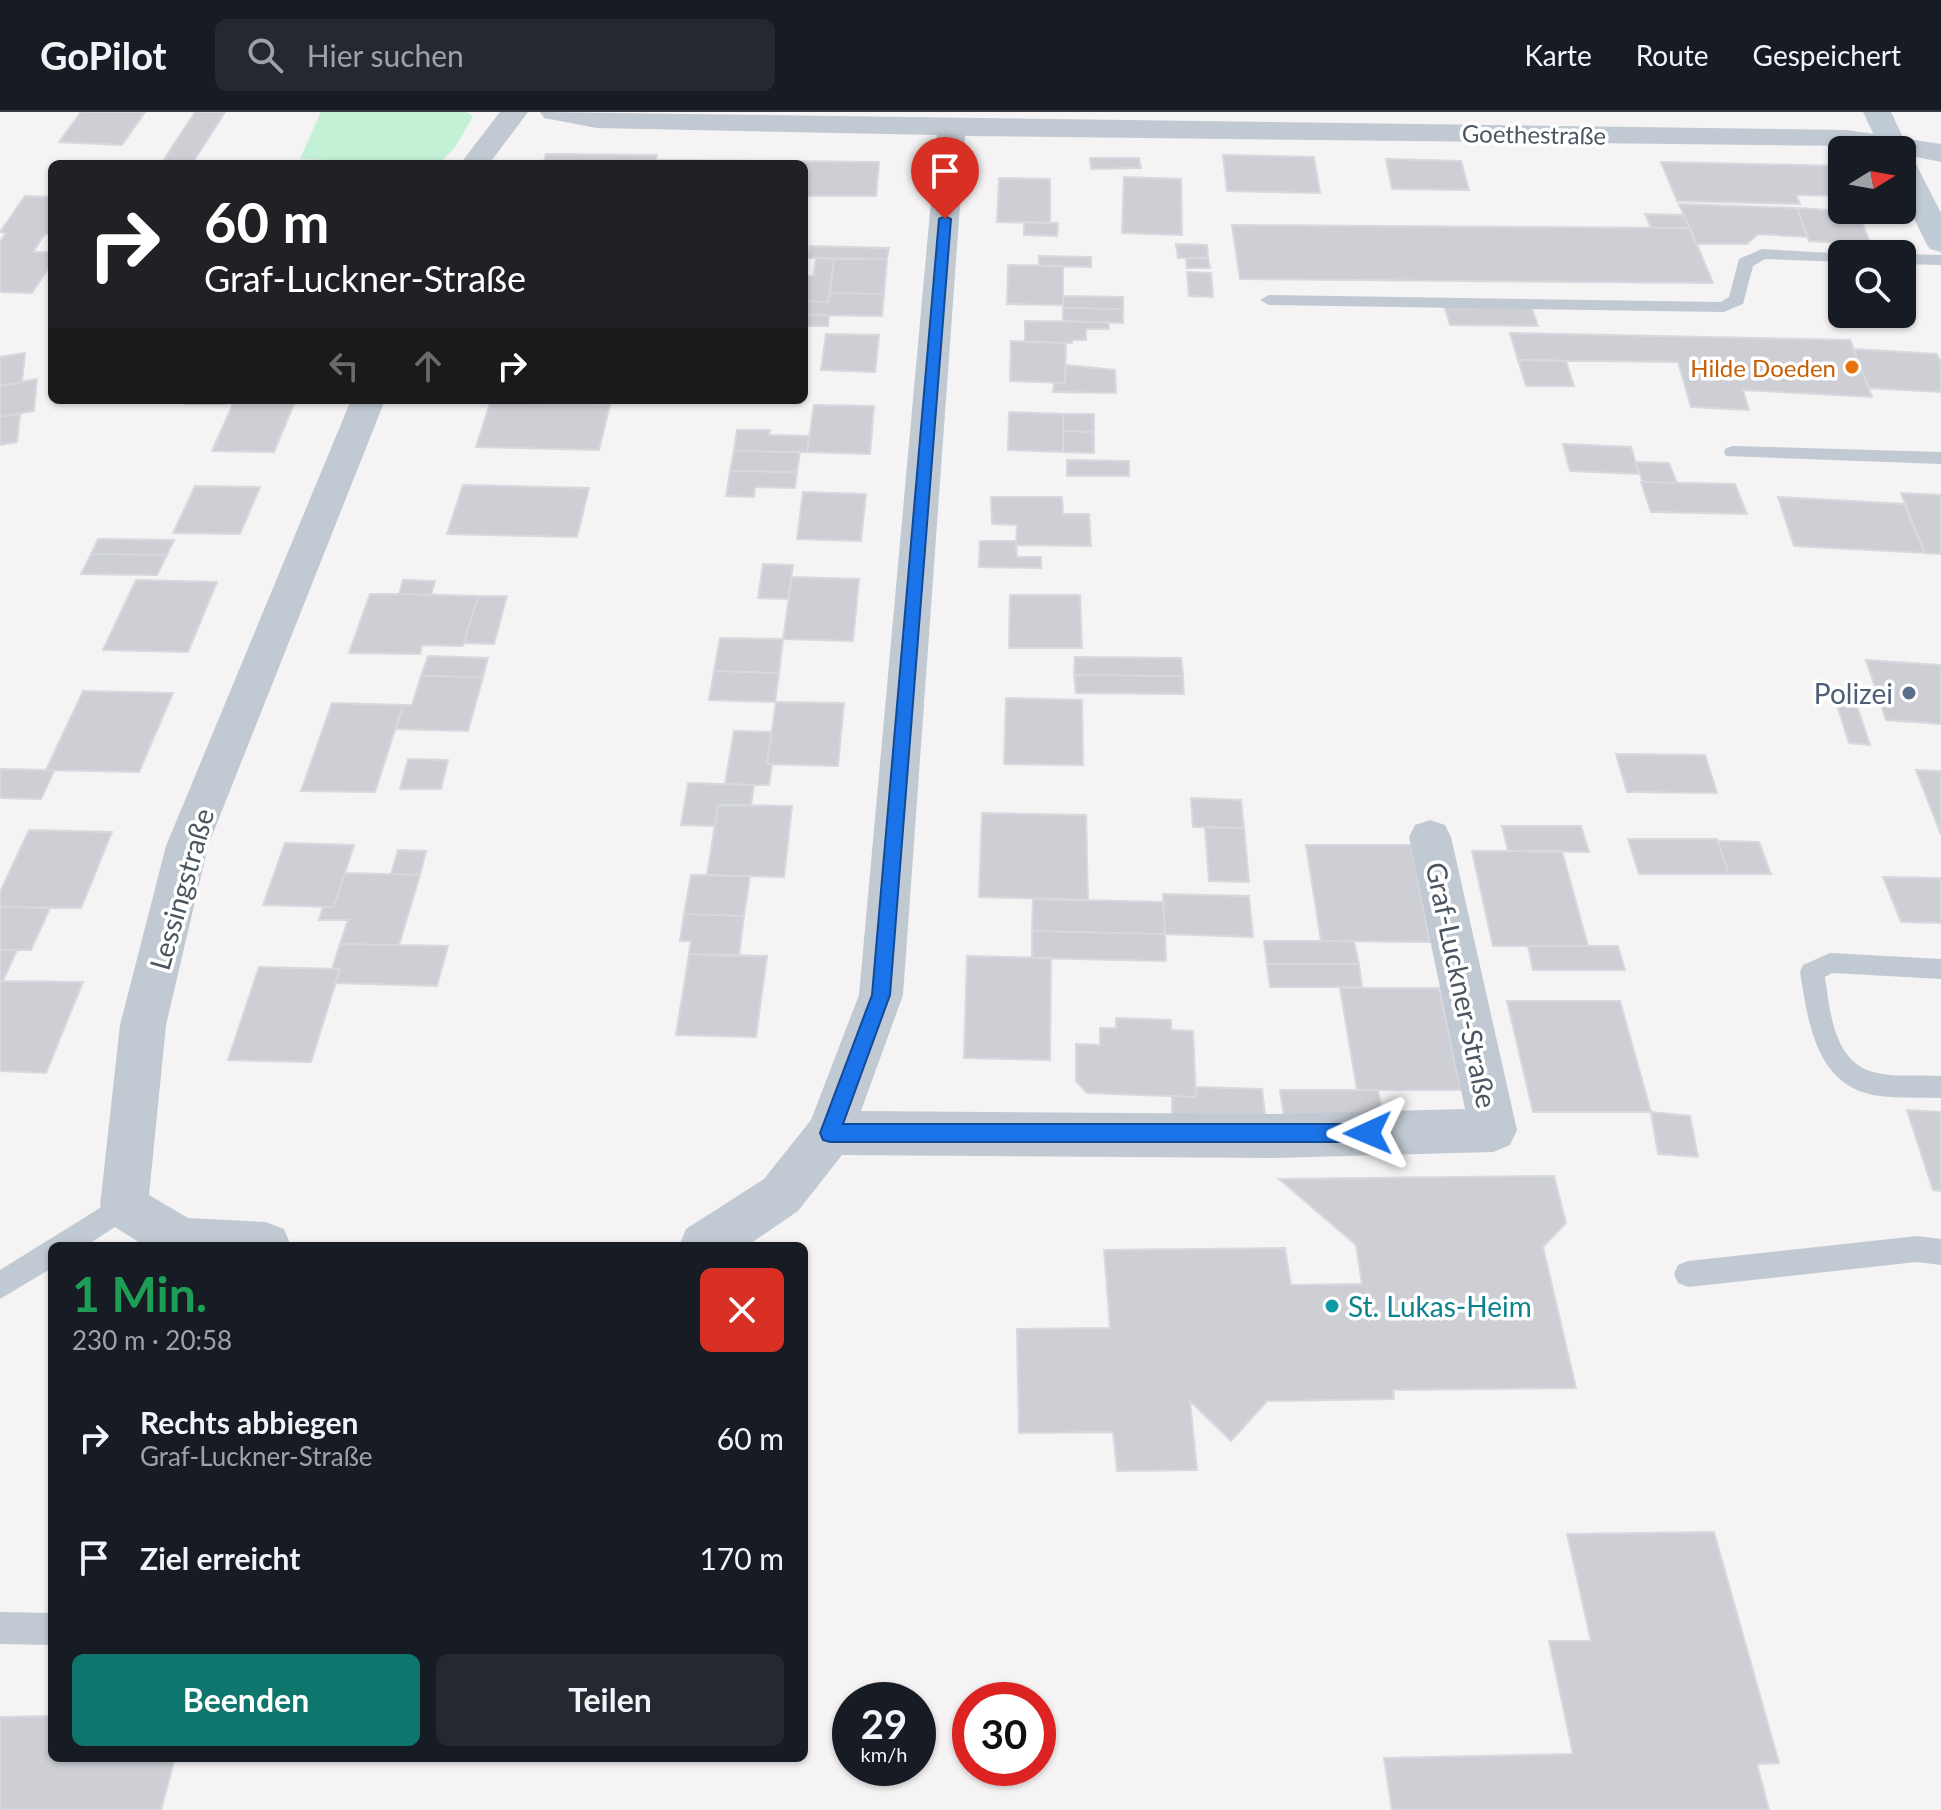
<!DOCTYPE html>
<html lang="de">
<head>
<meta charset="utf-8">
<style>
	:root { --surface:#171b24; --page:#242831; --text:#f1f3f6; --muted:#9ea1a6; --line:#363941; --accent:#0f766e }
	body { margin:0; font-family:Lato,sans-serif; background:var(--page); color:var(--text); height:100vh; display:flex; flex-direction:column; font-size:30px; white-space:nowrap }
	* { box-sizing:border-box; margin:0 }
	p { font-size:26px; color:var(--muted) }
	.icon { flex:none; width:44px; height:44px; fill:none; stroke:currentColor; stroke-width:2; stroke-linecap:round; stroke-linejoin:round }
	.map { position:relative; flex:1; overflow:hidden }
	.side { position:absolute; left:48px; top:1130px; width:760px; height:520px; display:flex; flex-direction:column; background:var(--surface); border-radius:12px; box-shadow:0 2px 6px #0004 }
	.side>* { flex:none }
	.banner { position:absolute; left:48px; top:48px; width:760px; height:244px; border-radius:12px; box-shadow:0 2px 6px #0004; background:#202124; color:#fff; overflow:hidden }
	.needle { width:52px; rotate:79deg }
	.buttons { position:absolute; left:1828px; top:24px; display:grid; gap:16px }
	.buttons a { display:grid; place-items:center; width:88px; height:88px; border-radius:12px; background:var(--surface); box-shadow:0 2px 6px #0004; font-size:40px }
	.speed { position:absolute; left:832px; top:1570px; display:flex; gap:16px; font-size:40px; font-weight:700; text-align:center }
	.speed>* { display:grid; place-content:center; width:104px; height:104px; border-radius:50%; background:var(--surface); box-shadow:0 2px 6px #0004; line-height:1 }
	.speed small { font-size:20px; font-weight:400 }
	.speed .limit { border:12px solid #d22; background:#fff; color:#111 }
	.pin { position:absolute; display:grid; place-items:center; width:68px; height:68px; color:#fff; margin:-82px -34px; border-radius:50% 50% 50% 0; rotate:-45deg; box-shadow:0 0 8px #0007 }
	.pin .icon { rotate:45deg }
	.me { position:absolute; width:88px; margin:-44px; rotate:269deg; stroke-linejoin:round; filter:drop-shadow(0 0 6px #0008) }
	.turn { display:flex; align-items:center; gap:28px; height:168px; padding:0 24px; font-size:36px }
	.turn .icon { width:104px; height:104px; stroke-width:2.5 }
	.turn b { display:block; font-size:56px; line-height:68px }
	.lanes { display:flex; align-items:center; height:76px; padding:0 24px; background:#0003; justify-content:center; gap:40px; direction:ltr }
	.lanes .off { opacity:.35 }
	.round { display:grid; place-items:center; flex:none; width:84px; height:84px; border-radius:12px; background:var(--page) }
	.head { display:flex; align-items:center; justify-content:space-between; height:136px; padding:0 24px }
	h1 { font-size:48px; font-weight:700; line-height:60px; color:#1e9e55 }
	.action { display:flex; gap:16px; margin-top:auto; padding:16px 24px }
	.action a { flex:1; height:92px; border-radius:12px; background:var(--accent); color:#fff; font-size:32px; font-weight:700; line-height:92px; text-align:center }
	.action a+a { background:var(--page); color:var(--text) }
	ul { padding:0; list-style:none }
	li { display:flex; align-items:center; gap:24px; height:120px; padding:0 24px }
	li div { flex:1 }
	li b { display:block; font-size:30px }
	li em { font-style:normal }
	header { display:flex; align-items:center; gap:48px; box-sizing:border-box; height:112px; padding:0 40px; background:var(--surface); border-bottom:2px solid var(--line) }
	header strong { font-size:38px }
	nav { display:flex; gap:44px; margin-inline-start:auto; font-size:28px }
	.search { width:560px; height:72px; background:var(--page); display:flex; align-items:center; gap:20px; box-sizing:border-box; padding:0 28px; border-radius:12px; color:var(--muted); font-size:30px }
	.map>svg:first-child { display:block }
</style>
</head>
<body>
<header>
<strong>GoPilot</strong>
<div class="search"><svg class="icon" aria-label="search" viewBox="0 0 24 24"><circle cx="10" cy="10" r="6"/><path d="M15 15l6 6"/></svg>Hier suchen</div>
<nav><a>Karte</a><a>Route</a><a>Gespeichert</a></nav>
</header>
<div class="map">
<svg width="1941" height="1698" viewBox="0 0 1941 1698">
	<rect width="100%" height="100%" fill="#f5f3f3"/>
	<path fill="#c3f1d5" d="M321,0H466L473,4L456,34L439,52L300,47Z"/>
	<path fill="#cdcfd5" stroke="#d7d9de" stroke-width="2" d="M81,0H145L122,33L59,30Z
		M195,0H225L192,52H161Z
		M546,42L657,43L655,52H543Z
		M1223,43L1314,45L1320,81L1227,79Z
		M1090,46H1139L1141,56L1091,57Z
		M1386,47L1461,49L1469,78L1392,77Z
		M656,48L767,49V52H655Z
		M767,49L879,50L876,84H804V52H767Z
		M1661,50L1842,54V84L1796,83L1800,92L1677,89Z
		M1124,65L1181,67L1182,123L1122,121Z
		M999,66L1050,67V111L997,110Z
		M25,84L52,85V122H45L33,140H52V151L32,181L0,180V130L6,121L0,120Z
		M1679,92L1797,96L1807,125L1758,122L1747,132H1696Z
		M1797,96L1858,100L1871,133L1809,129Z
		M1645,102L1683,103L1690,116H1651Z
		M1024,110L1058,111L1057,124L1024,123Z
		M1232,113L1690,116L1713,171L1240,167Z
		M1176,132L1207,133L1208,146H1178Z
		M810,134L889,136L887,147L808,146Z
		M1039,144L1091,145V155L1039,154Z
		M816,146L834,147L828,190L804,189V164H813Z
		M1186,146H1208L1210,156H1187Z
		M834,147H887L884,182L830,181Z
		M1008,153L1063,154V193L1007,192Z
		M1187,160L1211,161L1213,185L1189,184Z
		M830,181L884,182L882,204L804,203V189L828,190Z
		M1063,184L1123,185V197L1063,196Z
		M1444,193L1531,194L1538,214L1450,213Z
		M1063,196L1123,197V211L1063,209Z
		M804,203H829L828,214H804Z
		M1025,209L1109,210V217H1086V228H1072V231L1025,230Z
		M1510,221L1850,228L1872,285L1743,278L1749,298L1691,295L1678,250L1518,248Z
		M826,222L879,223L875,260L821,258Z
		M1011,229L1066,231L1065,271L1010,269Z
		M1853,237L1937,242L1941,251V280L1869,276Z
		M25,241L22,270L0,274V245Z
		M1518,248L1566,249L1574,274H1526Z
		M1066,253L1115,258L1116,281L1053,280L1054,271H1065Z
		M37,267L34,299L0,305V274Z
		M187,288H228L226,292H186Z
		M490,291L610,293L599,338L476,335Z
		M233,292H294L274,340L212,339Z
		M814,293L874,294L870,342L807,340Z
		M1009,300L1063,302V340L1008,338Z
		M20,302L17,330L0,333V305Z
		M1063,302H1094V320L1063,319Z
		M737,318H770L769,323L810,324L807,340L734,339Z
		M1063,319L1094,320V341L1063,340Z
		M1563,332L1631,335L1639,362L1570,359Z
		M734,339L800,340L797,360L730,359Z
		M1067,348L1129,349V364H1067Z
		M1635,350L1669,351L1677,371L1643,370Z
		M730,359L797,360L795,376L755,375L754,385L726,384Z
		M1641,370L1735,372L1747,402L1651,400Z
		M463,373L589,376L577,425L447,422Z
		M195,374L260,375L240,422L173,421Z
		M803,380L866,382L861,429L797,427Z
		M1901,381L1941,383V442L1925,441Z
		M991,385H1062L1063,402H1089L1091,434L1016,433L1017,413L992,412Z
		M1778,385L1904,392L1925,441L1794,434Z
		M98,427L174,428L167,443L91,442Z
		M980,429H1016L1017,445H1041V456L979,455Z
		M91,442L167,443L157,463L81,462Z
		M763,452L793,453L788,487L758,486Z
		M792,465L859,467L853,529L783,527Z
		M136,468L217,470L188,540L103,538Z
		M403,468L435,469L431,483L399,482Z
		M370,482H399L478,484L463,534L422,533L420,542L349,541Z
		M1010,483H1080L1082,536H1009Z
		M478,484H507L494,532L464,531Z
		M720,526L783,527L779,561L714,559Z
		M428,544L488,546L483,565L421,564Z
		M1075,545L1181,546L1183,564L1074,563Z
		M1866,548L1941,553V612L1886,608Z
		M714,559L779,561L775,590L709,588Z
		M1074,563L1183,564L1184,582L1076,581Z
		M421,564L483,565L468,619L396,617L403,593H412Z
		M83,579L173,581L139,660L46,658Z
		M1006,586L1082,588L1083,653L1004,652Z
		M776,590L844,591L838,654L767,652Z
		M332,591L403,593L375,680L301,679Z
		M1837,593L1857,594L1870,633L1849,631Z
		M734,619L772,620L767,652H772L769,673L725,672Z
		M1616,642L1705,643L1717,681L1627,680Z
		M408,647L448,648L441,677H400Z
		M0,657L46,658L54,659L41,687L0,686Z
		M1916,658L1941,659V723Z
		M688,671L754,673L751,693H718L715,714L681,713Z
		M1191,686L1241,688L1244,716L1193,715Z
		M718,693L792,694L784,765L707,763Z
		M982,701L1086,703L1088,788L979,785Z
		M1502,714H1581L1589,740L1508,739Z
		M1205,715L1244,716L1249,770L1209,769Z
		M29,718L112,720L81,796L0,795V780Z
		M1628,727H1717L1729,762H1639Z
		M1718,729L1759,730L1771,762H1729Z
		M285,731L354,733L334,795L263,793Z
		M1306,733H1411L1430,830L1321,829Z
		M398,738L426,739L420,763L391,762Z
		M1472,739H1562L1588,834H1493Z
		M345,761L420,763L399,833L340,832L348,808H319L323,795H334Z
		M691,763L750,764L744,804L684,802Z
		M1883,765L1941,766V811L1901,810Z
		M1163,782L1249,784L1253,825L1165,822Z
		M1033,787L1163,790L1165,822L1032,819Z
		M0,795L50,796L31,838H0Z
		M684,802L744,804L739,844L689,842L691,829H680Z
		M1032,819L1165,822L1166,849L1032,846Z
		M1264,829H1354L1359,852H1267Z
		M340,832L399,833L448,834L437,874L335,871L340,857H332Z
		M1528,834H1618L1625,858H1533Z
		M0,838H17L3,869H0Z
		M689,842L767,844L756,925L676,923Z
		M967,844L1051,846L1050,948L964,946Z
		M1267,852H1359L1362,875H1270Z
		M259,855L340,857L311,950L228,948Z
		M0,869L83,870L46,961L0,959Z
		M1340,876H1439L1461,978H1357Z
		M1507,889H1620L1651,1000H1533Z
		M1116,906L1171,908V918L1193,919L1196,985L1087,981L1076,969V932L1100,933V916H1116Z
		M1195,975L1262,977L1266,1011L1172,1008V984L1196,985Z
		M1280,978H1378L1383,1004H1284Z
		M1907,998L1941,1000V1079L1933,1078Z
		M1651,1000L1690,1004L1698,1045L1658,1042Z
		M1554,1064L1566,1111L1543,1135L1576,1276L1393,1278L1394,1287L1267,1289L1231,1329L1190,1289L1197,1358L1117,1359L1113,1320L1019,1321L1017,1217L1110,1216L1104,1138L1285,1136L1291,1173L1362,1172L1356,1133L1279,1067Z
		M1714,1420L1779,1651L1757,1652L1769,1698H1392L1384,1646L1573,1642L1549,1529H1591L1567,1422Z
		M52,1604V1646H175L161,1698H0V1605Z"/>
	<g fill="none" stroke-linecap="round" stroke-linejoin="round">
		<path fill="#c1cad2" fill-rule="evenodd" d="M1762,137L1848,142H1842V150L1765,147L1753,154L1743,192L1724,200L1269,193L1260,188L1269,183L1721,190L1729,185L1739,147Z
			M1902,142L1941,143V153L1902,152Z
			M1733,334L1941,340V352L1726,344L1724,340L1726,336Z
			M1830,841L1941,847V867L1832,861L1825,865C1830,898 1833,949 1873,960C1894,966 1919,962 1941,964V986C1918,985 1895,987 1873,983C1815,971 1808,909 1800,860L1803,853Z
			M124,1081L133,1085L137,1094L133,1103L86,1134H52V1156L0,1187V1158Z
			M1917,1124L1941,1127V1153L1917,1150L1688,1175L1678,1171L1674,1162L1678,1153L1688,1149Z
			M0,1500L52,1501V1533L0,1532Z"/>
		<path fill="#c1cad2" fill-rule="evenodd" d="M500,0H528L489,52H460Z
			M540,0L1847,18L1941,32V50L1902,42V38L1847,34L965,24L903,883L861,999L1274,1002L1465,997L1409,725L1415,713L1430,708L1445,713L1451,725L1517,1018L1510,1033L1493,1040L1274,1046L842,1043L798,1099L747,1134H679L686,1117L764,1067L811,1008L859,883L937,23L597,16L544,6Z
			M351,288H385L208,734L166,913L149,1083L188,1106L266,1110L284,1117L291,1134H145L107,1110L100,1094L120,913L166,734Z"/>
		<path fill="#c1cbd6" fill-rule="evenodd" d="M1863,0H1891L1909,38L1905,44L1912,46L1916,52L1941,101V140L1930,137L1926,131L1902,82V38H1881Z"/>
	</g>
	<path fill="#1a73e8" stroke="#114b97" stroke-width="2" d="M945,104L951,107L890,883L843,1012H1368L1375,1015L1378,1021L1375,1028L1368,1030H830L823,1028L820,1021L872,883L939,107Z"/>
	<circle fill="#e8710a" stroke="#fff" stroke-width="3" cx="1852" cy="255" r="8"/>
	<circle fill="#5c6f8a" stroke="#fff" stroke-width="3" cx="1909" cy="581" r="8"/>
	<circle fill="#0f9aa8" stroke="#fff" stroke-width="3" cx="1332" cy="1194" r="8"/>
	<g text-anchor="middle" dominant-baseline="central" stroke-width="7" stroke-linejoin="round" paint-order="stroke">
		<g font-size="24" fill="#4a5661" stroke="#fff">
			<text transform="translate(1534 22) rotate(1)">Goethestraße</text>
		</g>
		<g font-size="24" fill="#c56008" stroke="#fff" text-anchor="end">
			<text x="1836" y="255">Hilde Doeden</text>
		</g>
		<g font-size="28" fill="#4e5e75" stroke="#fff" text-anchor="end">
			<text x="1893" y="581">Polizei</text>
		</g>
		<g font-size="28" fill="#4a5661" stroke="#fff">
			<text transform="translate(181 777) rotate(-74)">Lessingstraße</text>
			<text transform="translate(1462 873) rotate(78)">Graf-Luckner-Straße</text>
		</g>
		<g font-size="28" fill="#0d838f" stroke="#fff" text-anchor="start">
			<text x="1348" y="1194">St. Lukas-Heim</text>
		</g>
	</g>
</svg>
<div class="buttons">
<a><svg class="needle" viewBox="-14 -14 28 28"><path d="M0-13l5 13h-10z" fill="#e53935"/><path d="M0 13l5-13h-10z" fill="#9ea1a6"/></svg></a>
<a><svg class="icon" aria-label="search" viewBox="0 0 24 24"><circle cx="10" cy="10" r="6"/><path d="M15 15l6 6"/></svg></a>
</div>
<div class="speed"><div>29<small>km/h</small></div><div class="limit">30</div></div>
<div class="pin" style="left:945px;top:107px;background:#d93025"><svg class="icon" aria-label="arrive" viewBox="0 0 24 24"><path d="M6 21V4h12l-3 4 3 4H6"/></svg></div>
<svg class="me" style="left:1368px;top:1021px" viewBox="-20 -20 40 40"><path d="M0-17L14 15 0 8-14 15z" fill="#1a73e8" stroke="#fff" stroke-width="4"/></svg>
<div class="banner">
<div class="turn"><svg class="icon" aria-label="right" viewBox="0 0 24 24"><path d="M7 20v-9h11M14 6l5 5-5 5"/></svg><div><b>60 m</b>Graf-Luckner-Straße</div></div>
<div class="lanes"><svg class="icon off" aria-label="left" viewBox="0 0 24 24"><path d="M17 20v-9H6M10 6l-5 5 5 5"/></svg><svg class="icon off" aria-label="ahead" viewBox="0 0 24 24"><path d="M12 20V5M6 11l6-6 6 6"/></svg><svg class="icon" aria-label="right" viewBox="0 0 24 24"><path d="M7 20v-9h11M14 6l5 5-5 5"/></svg></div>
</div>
<section class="side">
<div class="head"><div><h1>1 Min.</h1><p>230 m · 20:58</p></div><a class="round" style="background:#d93025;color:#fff"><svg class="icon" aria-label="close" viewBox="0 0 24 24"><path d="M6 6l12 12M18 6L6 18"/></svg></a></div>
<ul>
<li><svg class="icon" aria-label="right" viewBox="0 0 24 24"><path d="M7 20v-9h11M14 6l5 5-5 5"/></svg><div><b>Rechts abbiegen</b><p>Graf-Luckner-Straße</p></div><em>60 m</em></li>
<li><svg class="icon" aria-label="arrive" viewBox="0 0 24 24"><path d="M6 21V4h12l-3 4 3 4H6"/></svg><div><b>Ziel erreicht</b></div><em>170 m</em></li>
</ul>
<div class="action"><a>Beenden</a><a>Teilen</a></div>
</section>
</div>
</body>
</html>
